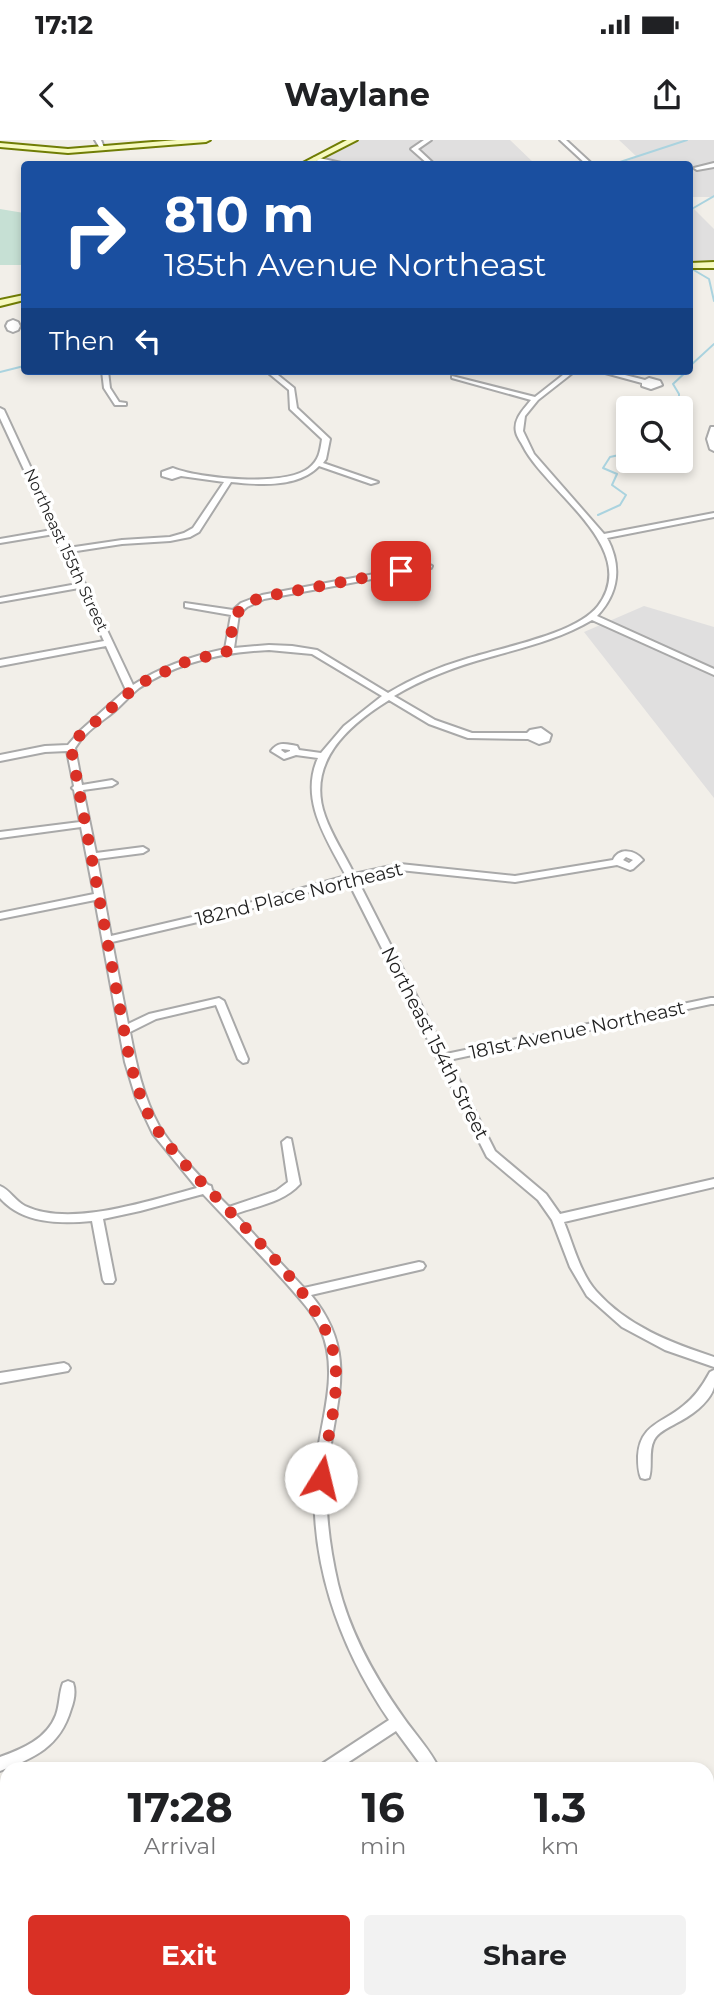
<!DOCTYPE html>
<html lang="en">
<head>
<meta charset="utf-8">
<style>
	:root { --surface:#fff; --page:#f2f2f2; --text:#202124; --muted:#757577; --accent:#d93025 }
	body { margin:0; font-family:Montserrat,sans-serif; background:var(--page); color:var(--text); height:100vh; display:flex; flex-direction:column; font-size:26px; white-space:nowrap }
	* { box-sizing:border-box; margin:0 }
	p { font-size:23px; color:var(--muted) }
	.icon { flex:none; width:38px; height:38px; fill:none; stroke:currentColor; stroke-width:2; stroke-linecap:round; stroke-linejoin:round }
	.map { position:relative; flex:1; overflow:hidden }
	.sheet { position:absolute; left:0px; top:1622px; width:714px; height:247px; display:flex; flex-direction:column; background:var(--surface); border-radius:21px 21px 0 0; box-shadow:0 4px 10px #0003 }
	.sheet>* { flex:none }
	.banner { position:absolute; left:21px; top:21px; width:672px; height:214px; border-radius:7px; box-shadow:0 4px 10px #0003; background:#1a4fa0; color:#fff; overflow:hidden }
	.buttons { position:absolute; left:616px; top:256px; display:grid; gap:14px }
	.buttons a { display:grid; place-items:center; width:77px; height:77px; border-radius:7px; background:var(--surface); box-shadow:0 4px 10px #0003; font-size:35px }
	.pin { position:absolute; display:grid; place-items:center; width:60px; height:60px; color:#fff; margin:-30px; border-radius:14px; box-shadow:0 4px 10px #0006 }
	.me { position:absolute; width:77px; margin:-38px; rotate:9deg; stroke-linejoin:round; filter:drop-shadow(0 0 5px #0008) }
	.turn { display:flex; align-items:center; gap:24px; height:147px; padding:0 28px; font-size:32px }
	.turn .icon { width:91px; height:91px; stroke-width:2.5 }
	.turn b { display:block; font-size:49px; line-height:60px }
	.then { display:flex; align-items:center; height:66px; padding:0 28px; background:#0003; gap:14px; font-size:26px }
	.eta { display:flex; justify-content:space-evenly; align-items:center; height:119px; text-align:center }
	.eta b { font-size:42px; font-weight:700; line-height:49px }
	.cta { display:flex; gap:14px; margin-top:auto; padding:14px 28px }
	.cta a { flex:1; height:80px; border-radius:7px; background:var(--accent); color:#fff; font-size:28px; font-weight:700; line-height:80px; text-align:center }
	.cta a+a { background:var(--page); color:var(--text) }
	.status { display:flex; justify-content:space-between; align-items:center; height:49px; padding:0 35px; background:var(--surface); direction:ltr }
	.status svg { height:19px; fill:currentColor }
	header { display:flex; justify-content:space-between; align-items:center; height:91px; padding:0 28px; background:var(--surface); font-size:32px; font-weight:700 }
	.map>svg:first-child { display:block }
</style>
</head>
<body>
<div class="status"><b>17:12</b><svg viewBox="0 0 49 12"><path d="M0 12V9h3v3zM5 12V6h3v6zM10 12V3h3v9zM15 12V0h3v12zM26 1h20v11H26zM47 4h2v5h-2z"/></svg></div>
<header><svg class="icon" aria-label="back" viewBox="0 0 24 24"><path d="M15 5l-7 7 7 7"/></svg>Waylane<svg class="icon" aria-label="share" viewBox="0 0 24 24"><path d="M12 15V3M7 8l5-5 5 5M5 13v7h14v-7"/></svg></header>
<div class="map">
<svg width="714" height="1868" viewBox="0 0 714 1868">
	<rect width="100%" height="100%" fill="#f2efe9"/>
	<path fill="#e0dfdf" d="M359,0H510L535,24H312Z
		M619,0H714V57H690V24H620L637,17Z
		M690,65L714,89V120L690,121Z
		M644,466L714,487V658L584,492Z"/>
	<path fill="#c6e0d4" d="M0,69L24,73V125H0Z"/>
	<g fill="none" stroke-linecap="round" stroke-linejoin="round">
		<path stroke="#aad3df" stroke-width="2" d="M614,24L687,0
			M690,70L714,56
			M692,129L709,139L714,161
			M690,226L714,204
			M0,232L24,226
			M662,268V265L679,263V254L673,244L687,231
			M598,375L620,365L626,355L612,345L617,334L603,328L610,317L628,313"/>
		<g stroke="#a9a9a9" stroke-width="4">
			<path id="street" d="M95,0H101L105,10H101Z
				M424,0H431L418,9L434,24H428L411,9Z
				M560,0H566L592,24H586Z
				M315,17L341,23L342,24H333L313,20V18Z
				M714,23V27L697,30L694,28Z
				M13,180L18,182L20,186L18,190L13,192L8,190L6,186L8,182Z
				M102,231H108L110,248L119,262L126,263V265H115L104,248Z
				M266,231H273L294,248L297,268L330,299L326,319L323,323L378,342L371,344L319,326C298,348 259,345 231,342L199,392L190,397L170,401L122,404L70,412L133,545C161,527 192,516 225,509L231,475L185,467V463L233,470L241,463L262,455L428,424L432,426L431,428L264,459L247,467L239,474L234,508L269,505L292,506L317,510L388,553C413,538 439,527 466,519C502,507 575,495 598,466C642,408 546,352 523,306C521,302 517,297 516,292C513,279 524,269 531,260L452,238V236L535,257L568,231H575L538,260L525,276L523,291L534,314L604,394L714,373V377L607,398C622,426 619,453 597,476L714,529V535L592,480C560,499 525,507 490,517C457,526 424,538 394,556L435,580L472,593H527L530,590L541,588L551,595L549,601L539,604L528,599L468,598L429,584L389,560C347,586 306,623 325,676C332,696 345,715 354,734L400,724L515,736L613,720C619,707 635,710 643,720L633,729L630,730L617,725L515,742L400,730L357,739L446,914L711,858H714V864H711L449,920L495,1011L546,1054L560,1074L714,1039V1047L564,1082C573,1104 580,1133 596,1151C627,1186 671,1203 714,1217V1227L665,1210L622,1187L587,1156L570,1127L552,1080L538,1060L487,1017L348,741L232,774L112,802L128,884L149,874L219,858L224,861L248,919L247,922L243,923L238,919L216,865L156,879L130,892C136,924 143,957 159,986C172,1007 191,1027 208,1045L211,1046L212,1050L229,1067L276,1051L288,1042L282,1002L287,998L291,999L300,1044C284,1062 257,1066 235,1074L304,1148L419,1122L423,1123L425,1126L423,1129L419,1130L311,1155C363,1218 331,1268 327,1338C325,1373 330,1409 338,1444C350,1493 374,1536 403,1577C414,1593 432,1612 439,1629H424L396,1591L338,1629H320L322,1624L389,1580C338,1505 307,1417 316,1325C320,1281 340,1234 321,1190C313,1172 299,1158 286,1143C259,1113 231,1084 203,1054L140,1071L103,1079L115,1140L113,1143H105L103,1140L92,1081C60,1084 23,1084 0,1058V1046C10,1050 15,1061 25,1066C71,1088 150,1060 197,1048L153,994L136,958L125,922L95,760L0,779V773L94,754L81,687L0,698V692L80,682L74,650L72,648L74,646L67,611L45,612L0,621V615L45,606L68,605L80,591L126,550L106,506L0,526V520L104,501L79,448L0,462V458L77,444L54,394L0,403V399L52,390L0,278V268L4,270L68,408L122,400L170,397L184,393L193,388L224,342L181,336L172,339L162,336V332L173,328C200,339 285,347 309,328C319,320 320,312 322,299L290,269L289,250ZM269,510L312,514L382,556L344,586L321,613L299,610L297,606C286,604 278,601 271,611L284,619L296,615L318,618C299,660 327,699 346,736L231,768L111,796L97,719L143,713L148,710L143,707L96,713L83,650L112,646L117,643L112,640L82,645L75,608C84,593 98,584 111,574C121,566 129,556 139,548C178,522 223,512 269,510ZM282,609L290,610V611L285,613L281,610ZM626,717L633,720L629,723L623,720Z
				M598,231H609L645,240L649,238L660,241L662,245L651,249L642,246V243Z
				M711,287H714V311L710,309L707,299Z
				M64,1223L68,1225L70,1228L68,1231L0,1243V1233Z
				M714,1230C714,1235 714,1242 714,1247C710,1263 689,1277 675,1284C668,1288 658,1292 654,1300C648,1312 653,1326 649,1338L645,1339L641,1338C638,1331 638,1324 638,1316C640,1284 663,1283 683,1266C695,1257 703,1245 710,1232Z
				M68,1541L73,1543C76,1551 74,1561 71,1569C60,1607 34,1618 0,1631V1617C22,1609 47,1599 56,1575C60,1564 59,1553 63,1543Z
				M59,1862H79L76,1868H56Z
				M570,1862H586L589,1868H573Z"/>
		</g>
		<g stroke="#707d05" stroke-width="4">
			<path id="secondary" d="M177,0H210L206,2L68,13L0,7V3L68,9Z
				M347,0H357L310,24H301Z
				M714,122V128H690V123Z
				M24,155V160L0,166V160Z"/>
		</g>
		<use href="#street" fill="#fff" fill-rule="evenodd"/>
		<use href="#secondary" fill="#f7fabf" fill-rule="evenodd"/>
	</g>
	<g fill="none" stroke-linecap="round" stroke-linejoin="round">
		<path stroke="#d93025" stroke-width="12" stroke-dasharray="0 21.6" d="M321,1338C326,1301 340,1259 335,1221C326,1148 202,1055 158,991C144,971 137,946 130,922L71,608L80,595L139,544L185,522L229,511C234,479 230,470 262,457L401,431"/>
	</g>
	<g text-anchor="middle" dominant-baseline="central" stroke-width="7" stroke-linejoin="round" paint-order="stroke">
		<g font-size="16" fill="#222" stroke="#fff">
			<text transform="translate(66 410) rotate(65)">Northeast 155th Street</text>
		</g>
		<g font-size="19" fill="#222" stroke="#fff">
			<text transform="translate(299 754) rotate(-14)">182nd Place Northeast</text>
			<text transform="translate(577 890) rotate(-12)">181st Avenue Northeast</text>
			<text transform="translate(435 903) rotate(63)">Northeast 154th Street</text>
		</g>
	</g>
</svg>
<div class="buttons">
<a><svg class="icon" aria-label="search" viewBox="0 0 24 24"><circle cx="10" cy="10" r="6"/><path d="M15 15l6 6"/></svg></a>
</div>
<div class="pin" style="left:401px;top:431px;background:#d93025"><svg class="icon" aria-label="arrive" viewBox="0 0 24 24"><path d="M6 21V4h12l-3 4 3 4H6"/></svg></div>
<svg class="me" style="left:321px;top:1338px" viewBox="-20 -20 40 40"><circle r="19" fill="#fff"/><path d="M0-13L10 11 0 6-10 11z" fill="#d93025"/></svg>
<div class="banner">
<div class="turn"><svg class="icon" aria-label="right" viewBox="0 0 24 24"><path d="M7 20v-9h11M14 6l5 5-5 5"/></svg><div><b>810 m</b>185th Avenue Northeast</div></div>
<div class="then">Then<svg class="icon" aria-label="left" viewBox="0 0 24 24"><path d="M17 20v-9H6M10 6l-5 5 5 5"/></svg></div>
</div>
<section class="sheet">
<div class="eta">
<div><b>17:28</b><p>Arrival</p></div>
<div><b>16</b><p>min</p></div>
<div><b>1.3</b><p>km</p></div>
</div>
<div class="cta"><a>Exit</a><a>Share</a></div>
</section>
</div>
</body>
</html>
